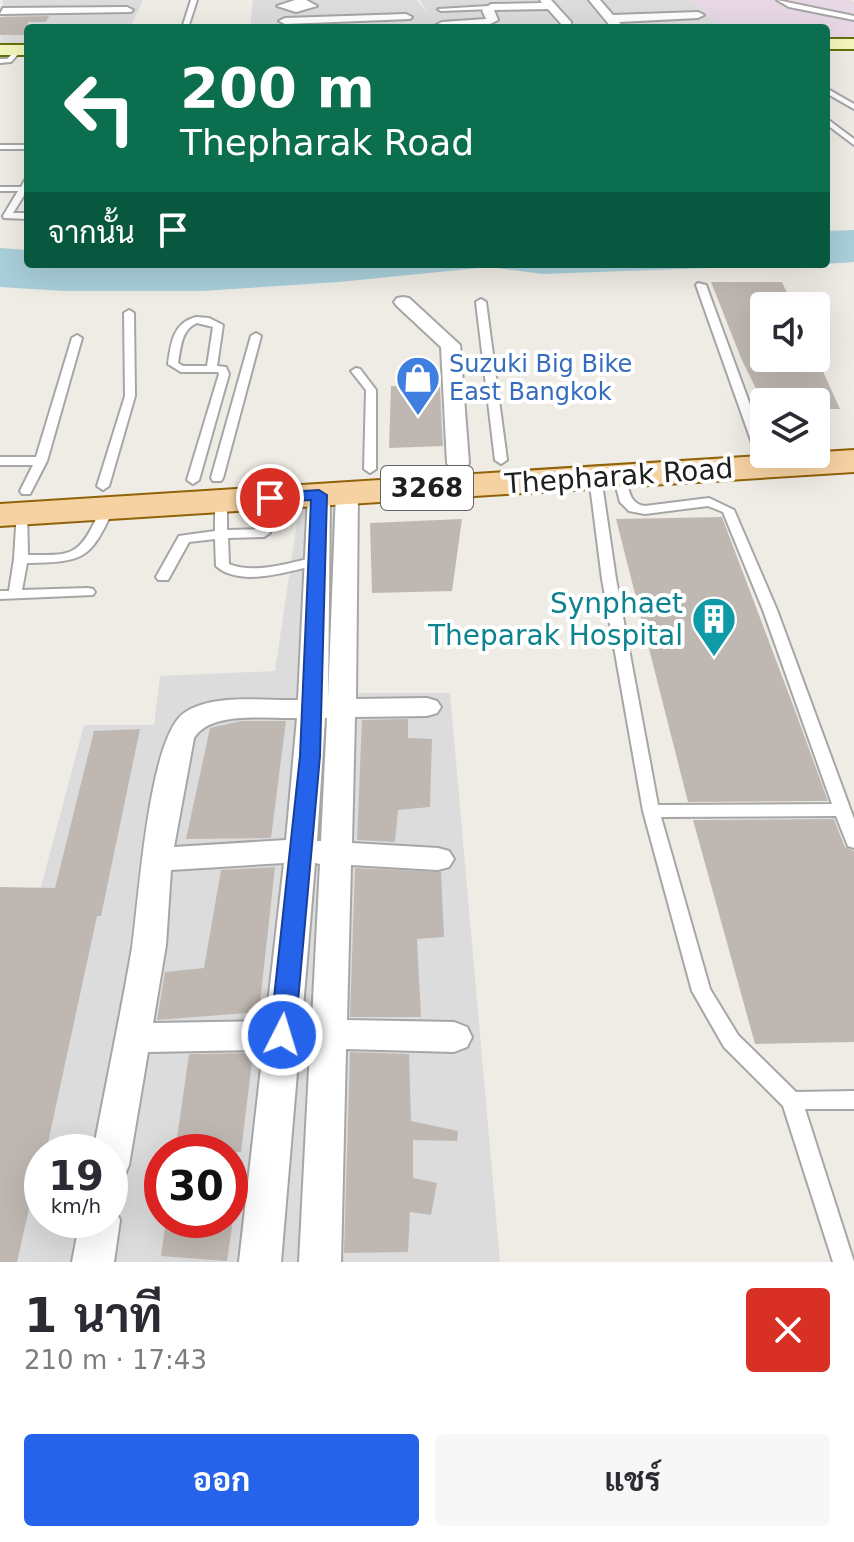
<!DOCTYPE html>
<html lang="th">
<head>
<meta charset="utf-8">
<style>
	:root { --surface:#fff; --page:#f7f7f7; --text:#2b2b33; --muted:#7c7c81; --accent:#2563eb }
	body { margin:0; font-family:"DejaVu Sans",Sarabun,sans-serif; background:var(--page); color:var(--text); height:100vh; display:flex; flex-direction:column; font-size:30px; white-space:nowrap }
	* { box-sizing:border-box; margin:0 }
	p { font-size:26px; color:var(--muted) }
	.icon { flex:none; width:44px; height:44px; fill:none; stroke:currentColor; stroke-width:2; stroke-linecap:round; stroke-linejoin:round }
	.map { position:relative; height:1262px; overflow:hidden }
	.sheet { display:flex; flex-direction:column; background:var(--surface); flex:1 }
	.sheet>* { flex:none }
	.guide { position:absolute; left:24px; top:24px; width:806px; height:244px; border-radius:8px; box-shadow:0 8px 32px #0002; background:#0b6e4f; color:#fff; overflow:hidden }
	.buttons { position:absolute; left:750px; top:292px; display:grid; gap:16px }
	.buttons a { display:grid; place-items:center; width:80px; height:80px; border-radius:8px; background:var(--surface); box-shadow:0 8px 32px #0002; font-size:40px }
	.speed { position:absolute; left:24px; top:1134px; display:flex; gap:16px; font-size:40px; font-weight:700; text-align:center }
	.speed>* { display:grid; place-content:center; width:104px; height:104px; border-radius:50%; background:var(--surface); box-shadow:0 8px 32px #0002; line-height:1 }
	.speed small { font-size:20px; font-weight:400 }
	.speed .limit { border:12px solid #d22; background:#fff; color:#111 }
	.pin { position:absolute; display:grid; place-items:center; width:68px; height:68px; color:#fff; margin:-34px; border:4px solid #fff; border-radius:50%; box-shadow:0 2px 8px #0007 }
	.me { position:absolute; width:88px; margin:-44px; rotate:5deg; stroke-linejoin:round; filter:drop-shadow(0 0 6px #0008) }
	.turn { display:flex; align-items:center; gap:28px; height:168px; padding:0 24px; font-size:36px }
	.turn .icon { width:104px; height:104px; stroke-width:2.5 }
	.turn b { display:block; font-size:56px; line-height:68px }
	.then { display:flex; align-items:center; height:76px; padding:0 24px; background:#0003; gap:16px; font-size:30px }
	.round { display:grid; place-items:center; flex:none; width:84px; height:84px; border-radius:8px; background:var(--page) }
	.headline { display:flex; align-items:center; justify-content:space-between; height:136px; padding:0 24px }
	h1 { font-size:48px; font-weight:700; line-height:60px }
	.button { display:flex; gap:16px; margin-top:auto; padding:16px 24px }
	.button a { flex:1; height:92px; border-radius:8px; background:var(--accent); color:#fff; font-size:32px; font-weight:700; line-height:92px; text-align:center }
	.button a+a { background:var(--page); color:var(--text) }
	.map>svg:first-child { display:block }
</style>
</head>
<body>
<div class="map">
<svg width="854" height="1262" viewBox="0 0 854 1262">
	<rect width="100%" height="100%" fill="#efece5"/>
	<path fill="#dddcdc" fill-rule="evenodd" d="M3,0H143L130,28H28V46H0Z
		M253,0H417L427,13L420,0H689L724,28H250Z
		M337,506L342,693H450L500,1262H0V1041L84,725H154L160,676L275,671L299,509ZM42,1152H110V1220H42ZM162,1152H230V1220H162Z"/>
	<path fill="#e8d8e5" d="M689,0H851L854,2V40H826V28H724Z"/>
	<path fill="#a9cfda" d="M854,230V262L826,264V231Z
		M0,248L28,250V264H821L543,274L489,267L339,282L202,291H64L0,287Z"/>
	<path fill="#bfb8b2" d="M49,16L46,22H28V35H0V17Z
		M711,282H782L793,306H764V358H816V356L840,409H816V402H764V405L741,358Z
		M391,386L440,387L443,446L389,448Z
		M722,517L796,713L828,801L688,802L616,519Z
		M462,519L452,591L372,593L370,523Z
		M408,719V738L432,739L430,807L398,810L395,842L357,840L362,720Z
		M241,721H286L271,838L186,839L210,728Z
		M140,729L101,916H97L46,1152H42V1173L36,1200H31L17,1262H0V887L55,888L94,731Z
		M834,819L845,847L854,851V1042L755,1044L693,820Z
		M275,867L259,1012L157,1020L165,972L204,968L221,870Z
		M355,868L441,872L444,937L417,939L421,1017H350Z
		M350,1052L409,1054L411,1121L458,1131L457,1141L413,1140V1178L437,1183L431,1215L410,1212L408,1252L344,1253Z
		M253,1053L241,1152H175L189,1054Z
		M166,1220H233L227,1261L161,1256Z"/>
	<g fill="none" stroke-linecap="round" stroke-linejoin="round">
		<g stroke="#a6a6a6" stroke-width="4">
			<path id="lane" d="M191,0H197L188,28H182Z
				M777,0L854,16V20L789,7Z
				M489,6L491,9L441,11L438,9Z
				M17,49L22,50L11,62L0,63V59H7Z
				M826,88L854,104V109L826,93Z
				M826,118L854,139V145L826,124Z
				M0,145H28V149H0Z
				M25,180H28V189L13,213H28V219L4,218L3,216L18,191H0V187H21Z
				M698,283L706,285L764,443L762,445L758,446L752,443L696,285Z
				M481,299L486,302L507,460L501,464L495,460L476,302Z
				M129,310L134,313L135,396L109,486L103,490L97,486L125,396L124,313Z
				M196,317L209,318L223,325L217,366L226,367L229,374L199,480L193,484L187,480L219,374L218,372H181L168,364C171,343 173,323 196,317ZM197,323L213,327L207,366H183L178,363C181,347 181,330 197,323Z
				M256,333L261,336L223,478L221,481H213L211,478L251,336Z
				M77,335L82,338L47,461L30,494H22L20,491L33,465H0V457H36L72,338Z
				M356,368L360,369L376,390V469L370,473L364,469L366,390L351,371Z
				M619,471L625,475C629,489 629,504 645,506L709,498L734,510L777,610L854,819V848L848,846L836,816L661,817L710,989L738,1035L796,1092L854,1091V1109H805L854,1262H833L783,1106L724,1047L692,991L643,811L602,579L589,477L591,474H599L601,477L616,579L658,805L832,804L763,610L723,512L708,506L645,514L629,511L620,502L613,475Z
				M221,497L227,501V530L264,529L270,533L264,537L228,538L229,564C255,575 291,562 317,557L324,561L317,565C288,571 241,588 216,566L215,539L189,542L168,580H158L156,577L179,536L215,531V501Z
				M108,504L114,508C90,560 84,562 27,563L22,590L88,588L93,589L95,592L93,595L0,599V591H9L14,559L17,510L21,509L27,513L28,555C68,555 78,558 96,519C100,512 101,508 108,504Z"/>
		</g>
		<g stroke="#a6a6a6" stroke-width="4">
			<path id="street" d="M295,0H306L317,6L296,12L277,6Z
				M540,0H551L571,22V26H563L548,9L494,10L498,20L488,25L440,28L436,25L442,22L486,19L482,10L491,4L542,3Z
				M589,0H600L613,15L698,12L704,15L698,18L619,22L624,28H612Z
				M127,7L133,10L131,12L0,14L3,8Z
				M406,14L412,17L410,19L285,24L279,21L285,18Z
				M403,297L409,298L460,345L469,463L466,468H450L447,463L441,347L397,306L394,302L397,298Z
				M347,485L355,487L358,492L356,699L427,698L437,701L441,707L437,713L427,716L355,717L352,843L438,848L449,851L454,859L449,867L438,870L351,865L347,1020L454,1022L467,1027L472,1037L467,1047L454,1052L346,1049L341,1262H299L310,1049H299L281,1262H239L263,1050L148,1052L129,1165L124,1177L110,1182V1152H93C106,1084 120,1017 132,948C139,902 148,739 184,713C213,693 264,701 298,700L308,495L311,490H327L330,495L328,700L336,492L339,487ZM297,718L286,840L174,847L194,738C211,710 268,719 297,718ZM325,718H327L321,841H317ZM284,863L266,1021L153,1023L166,945L171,870ZM315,863L320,864L312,1020H302Z
				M110,1205L114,1207L120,1220L114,1262H72L80,1220H110Z"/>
		</g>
		<g stroke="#66700c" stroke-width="4">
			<path id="secondary" d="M826,39H854V49H826Z
				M0,45H28V55H0Z"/>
		</g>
		<g stroke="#906309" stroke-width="4">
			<path id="primary" d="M854,450V472L0,526V504Z"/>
		</g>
		<use href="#lane" fill="#fff" fill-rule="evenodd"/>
		<use href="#street" fill="#fff" fill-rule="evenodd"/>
		<use href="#secondary" fill="#f3f6bd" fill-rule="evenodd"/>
		<use href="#primary" fill="#f6d2a3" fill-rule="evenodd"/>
	</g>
	<path fill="#2563eb" stroke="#184099" stroke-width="2" d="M319,490L327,495L320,756L295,1035L291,1043L282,1046L273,1043L270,1035L300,756L311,500L270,502L262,498L270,493Z"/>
	<defs>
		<g id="shop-pin" transform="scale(2.3)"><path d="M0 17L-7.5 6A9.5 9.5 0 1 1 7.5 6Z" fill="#3f7fe0" stroke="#fff"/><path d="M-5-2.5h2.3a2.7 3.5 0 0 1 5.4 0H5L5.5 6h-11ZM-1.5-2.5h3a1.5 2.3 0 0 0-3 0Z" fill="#fff"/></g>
		<g id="building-pin" transform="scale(2.3)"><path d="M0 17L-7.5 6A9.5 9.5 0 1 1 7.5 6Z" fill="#0f9aa8" stroke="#fff"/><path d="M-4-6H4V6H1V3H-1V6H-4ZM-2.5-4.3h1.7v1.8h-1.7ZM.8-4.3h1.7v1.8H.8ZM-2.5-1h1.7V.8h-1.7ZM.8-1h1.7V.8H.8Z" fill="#fff"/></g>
	</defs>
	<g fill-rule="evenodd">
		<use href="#shop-pin" x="418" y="378"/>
		<use href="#building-pin" x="714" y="619"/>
	</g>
	<g text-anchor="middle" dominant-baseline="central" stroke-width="8" stroke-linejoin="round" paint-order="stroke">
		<g font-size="24" fill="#366cbe" stroke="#fff" text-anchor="start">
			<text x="449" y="364">Suzuki Big Bike<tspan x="449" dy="28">East Bangkok</tspan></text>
		</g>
		<rect fill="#fff" stroke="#626262" stroke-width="2" x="381" y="466" width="92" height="44" rx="6"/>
		<g font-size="26" font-weight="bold" fill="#1f1f1f">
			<text x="427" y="488">3268</text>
		</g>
		<g font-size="28" fill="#1f1f1f" stroke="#fff">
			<text transform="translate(619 476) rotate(-4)">Thepharak Road</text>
		</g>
		<g font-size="28" fill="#0d838f" stroke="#fff" text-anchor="end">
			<text x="683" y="603">Synphaet<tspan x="683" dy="32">Theparak Hospital</tspan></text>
		</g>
	</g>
</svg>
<div class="buttons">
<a><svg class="icon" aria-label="sound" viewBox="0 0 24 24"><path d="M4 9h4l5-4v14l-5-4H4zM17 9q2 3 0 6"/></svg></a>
<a><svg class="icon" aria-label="layers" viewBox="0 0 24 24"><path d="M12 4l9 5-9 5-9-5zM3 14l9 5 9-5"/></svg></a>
</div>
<div class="speed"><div>19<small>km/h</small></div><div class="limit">30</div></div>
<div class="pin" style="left:270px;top:498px;background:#d93025"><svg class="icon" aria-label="arrive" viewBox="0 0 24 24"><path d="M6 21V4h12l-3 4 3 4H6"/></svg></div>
<svg class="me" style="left:282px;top:1035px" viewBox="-20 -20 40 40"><circle r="17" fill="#2563eb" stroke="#fff" stroke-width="3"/><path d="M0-11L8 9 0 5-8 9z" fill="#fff"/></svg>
<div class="guide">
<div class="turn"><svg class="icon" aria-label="left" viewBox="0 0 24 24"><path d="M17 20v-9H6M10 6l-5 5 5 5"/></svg><div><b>200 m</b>Thepharak Road</div></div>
<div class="then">จากนั้น<svg class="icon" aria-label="arrive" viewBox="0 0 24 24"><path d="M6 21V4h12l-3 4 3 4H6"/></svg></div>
</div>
</div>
<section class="sheet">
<div class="headline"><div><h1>1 นาที</h1><p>210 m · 17:43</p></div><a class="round" style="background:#d93025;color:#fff"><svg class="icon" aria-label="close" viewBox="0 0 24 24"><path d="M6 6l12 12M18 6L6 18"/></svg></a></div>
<div class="button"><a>ออก</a><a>แชร์</a></div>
</section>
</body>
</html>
